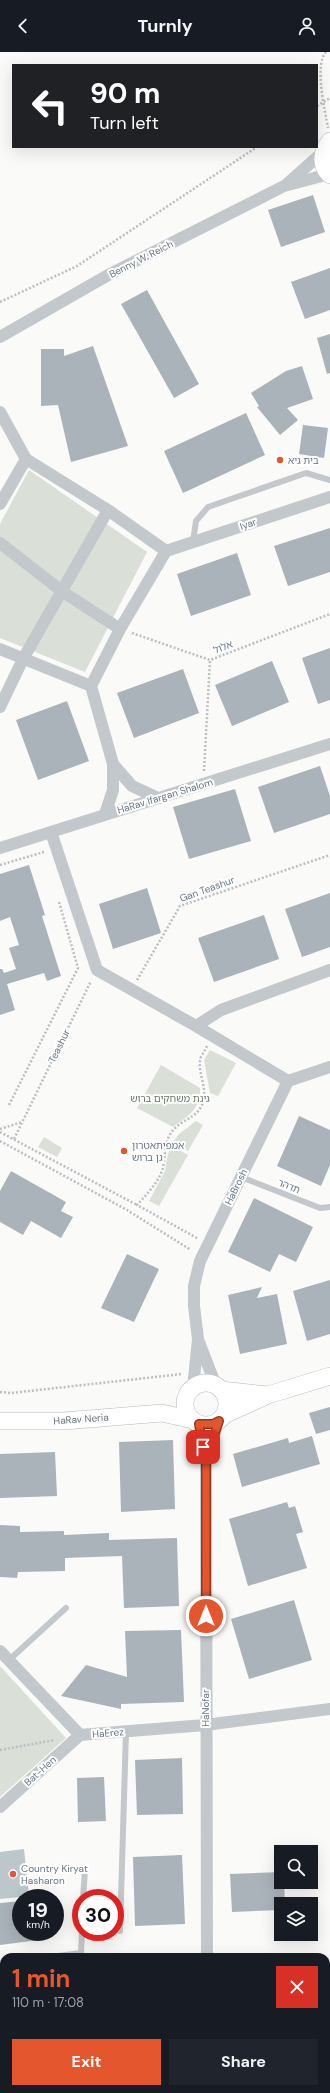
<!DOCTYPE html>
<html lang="en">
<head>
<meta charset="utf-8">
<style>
	:root { --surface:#171b24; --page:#20242c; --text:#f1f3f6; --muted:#9ea1a6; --accent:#e4572e }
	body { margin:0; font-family:"DM Sans","Noto Sans Hebrew",sans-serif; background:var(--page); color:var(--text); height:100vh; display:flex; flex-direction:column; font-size:15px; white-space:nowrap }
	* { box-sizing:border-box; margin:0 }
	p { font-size:13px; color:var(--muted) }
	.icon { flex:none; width:22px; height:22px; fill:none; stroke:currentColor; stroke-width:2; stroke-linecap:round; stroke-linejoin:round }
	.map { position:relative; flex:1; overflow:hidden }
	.sheet { position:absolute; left:0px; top:1901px; width:330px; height:140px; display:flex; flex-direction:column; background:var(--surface); border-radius:12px 12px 0 0; box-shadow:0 4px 16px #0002 }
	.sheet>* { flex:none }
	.guide { position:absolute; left:12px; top:12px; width:306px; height:84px; border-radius:0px; box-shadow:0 4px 16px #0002; background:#202124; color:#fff; overflow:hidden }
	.controls { position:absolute; left:274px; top:1793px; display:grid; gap:8px }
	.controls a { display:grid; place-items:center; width:44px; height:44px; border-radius:0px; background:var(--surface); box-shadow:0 4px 16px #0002; font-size:20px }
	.speed { position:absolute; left:12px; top:1837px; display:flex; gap:8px; font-size:20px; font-weight:700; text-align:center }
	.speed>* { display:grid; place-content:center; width:52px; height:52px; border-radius:50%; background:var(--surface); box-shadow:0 4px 16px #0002; line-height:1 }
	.speed small { font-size:10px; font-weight:400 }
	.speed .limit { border:6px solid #d22; background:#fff; color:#111 }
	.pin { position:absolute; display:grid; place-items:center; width:34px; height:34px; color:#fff; margin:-17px; border-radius:8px; box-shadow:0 2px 6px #0006 }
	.me { position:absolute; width:44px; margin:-22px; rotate:0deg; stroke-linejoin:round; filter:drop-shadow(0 0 3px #0008) }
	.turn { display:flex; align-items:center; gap:14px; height:84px; padding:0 12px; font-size:18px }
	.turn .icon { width:52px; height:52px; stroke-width:2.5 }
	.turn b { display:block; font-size:28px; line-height:34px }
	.round { display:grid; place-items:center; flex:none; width:42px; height:42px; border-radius:0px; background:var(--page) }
	.summary { display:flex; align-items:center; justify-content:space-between; height:68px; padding:0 12px }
	h1 { font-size:24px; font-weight:700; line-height:30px; color:var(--accent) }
	.action { display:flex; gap:8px; margin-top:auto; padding:8px 12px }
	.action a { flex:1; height:46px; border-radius:0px; background:var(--accent); color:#fff; font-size:16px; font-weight:700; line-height:46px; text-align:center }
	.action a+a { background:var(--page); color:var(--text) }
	header { display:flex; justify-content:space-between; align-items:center; height:52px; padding:0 12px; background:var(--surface); font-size:18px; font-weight:700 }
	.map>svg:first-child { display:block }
</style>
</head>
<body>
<header><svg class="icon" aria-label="back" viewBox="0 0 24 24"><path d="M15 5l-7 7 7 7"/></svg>Turnly<svg class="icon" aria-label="person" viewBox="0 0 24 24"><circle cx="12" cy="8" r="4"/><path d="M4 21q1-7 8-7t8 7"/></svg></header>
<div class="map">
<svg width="330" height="2041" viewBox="0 0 330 2041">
	<rect width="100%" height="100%" fill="#fafaf8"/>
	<path fill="#dadfd7" d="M29,418L147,500L85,620L0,586V472Z
		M210,998L236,1011L218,1044L210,1041L204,1008Z
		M161,1013L200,1036C201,1057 188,1064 173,1075L137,1056Z
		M196,1069L203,1073L188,1099L172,1092L178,1083Z
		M44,1085L62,1096L57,1105L38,1095Z
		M172,1094L188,1103L159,1154L149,1149L165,1119L168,1102Z
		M0,1614L66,1686L0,1745Z
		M326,1996H330V2041H25L52,2037H326Z"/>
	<path fill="#bbc7cb" d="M24,1797L29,1844L0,1847V1800Z"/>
	<path fill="#aab3b9" d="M313,143L325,180L281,195L268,158Z
		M330,216V258L305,267L291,230Z
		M147,238L199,332L174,346L121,252Z
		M330,282V321L327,322L317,286Z
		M93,294L128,394L71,410L58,353L41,354V297H64V304Z
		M302,314L313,347L287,356L298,368L280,383L257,355L259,354L251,341L286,319Z
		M246,361L265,403L183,441L164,399Z
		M303,373L328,376L324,406L299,402Z
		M330,476V520L288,534L274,494Z
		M237,501L251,543L191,564L177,522Z
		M330,596V648L318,652L302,606Z
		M272,609L289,650L232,674L215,633Z
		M183,617L199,661L134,686L117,641Z
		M67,649L89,709L38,728L16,668Z
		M320,714L330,744V762L274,781L258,735Z
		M235,737L251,789L189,807L173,755Z
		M29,813L45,863L42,864L61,924L47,929L44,921L7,932L15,958L0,963V917H2L4,921L16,917L9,896L19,893L10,865L0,869V822Z
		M147,836L161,881L113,897L99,852Z
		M330,841V895L302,905L285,857Z
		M264,863L279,907L214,930L198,886Z
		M299,1064L330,1078V1113L321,1134L277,1114Z
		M11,1119L66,1150L61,1159L73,1165L61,1186L31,1169L23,1183L0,1170V1139Z
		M254,1146L313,1175L296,1210L279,1202L270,1220L228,1200Z
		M127,1202L159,1217L134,1270L101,1256Z
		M330,1228V1282L307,1289L293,1239Z
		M262,1235L257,1246L277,1242L287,1292L240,1302L228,1243Z
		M330,1355V1378L316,1382L309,1361Z
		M312,1384L320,1412L242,1435L233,1402L288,1386L289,1391Z
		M173,1388L175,1457L121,1460L119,1390Z
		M55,1400L57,1444L0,1446V1402Z
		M287,1450L289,1456L295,1454L303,1480L296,1482L307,1516L248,1534L229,1467Z
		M0,1473L20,1474V1480L64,1479V1483L109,1481V1488L177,1486L179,1554L124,1556L122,1504L65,1506V1519L18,1520L17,1526L0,1525Z
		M294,1548L312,1608L249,1627L231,1567Z
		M181,1578L184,1650L121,1652V1657L61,1644L86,1613L127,1625L125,1579Z
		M182,1706L183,1762L137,1763L135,1708Z
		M104,1725L106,1769L78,1770L77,1726Z
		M182,1803L185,1872L135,1874L133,1805Z
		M281,1820V1830H284L285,1852H281V1858L232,1860L230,1822Z
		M21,1849V1880H46L47,1887L0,1893V1851Z"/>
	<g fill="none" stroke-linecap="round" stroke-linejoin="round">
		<g stroke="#b3babf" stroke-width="18">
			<path id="secondary" d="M330,89C321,100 320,113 330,123
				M185 1352a21 21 0 1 1 42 0a21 21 0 1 1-42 0Z
				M221,1338L267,1343
				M224,1363L268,1343L330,1324
				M0,1369H64L162,1361L193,1368
				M326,1988L330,1987
				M0,2034H4"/>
		</g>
		<path stroke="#bbbfc2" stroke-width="2.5" stroke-dasharray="2 2" stroke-linecap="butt" d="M326,0C314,13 325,58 328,76
			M317,54L330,46
			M0,250L77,214L257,95
			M132,581L210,608L330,562
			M204,719L210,608
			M0,813L44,800
			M137,928L180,854L330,803
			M9,1053L78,916L59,850
			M0,1077L22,1070
			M0,1080L137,1153
			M14,1087L91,929
			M0,1089L127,1158L191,1198
			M197,1186L137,1153C146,1143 157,1132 162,1119C166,1107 163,1092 171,1081C180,1067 198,1067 203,1050C208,1035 196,1019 201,1005C203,1001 205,998 207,994
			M0,1340L11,1341L182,1322
			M0,1698L55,1688
			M189,2037L190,2041"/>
		<path stroke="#c3c8cc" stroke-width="6" d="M193,490L196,469L208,455L306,421L330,428
			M241,1125L320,1156L330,1155
			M9,1608L66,1556
			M83,1846L85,1819
			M120,1879L126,1680
			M50,1905L81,1901L82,1880
			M0,1911L4,1910"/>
		<path stroke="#c3c8cc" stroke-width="12" d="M287,132L324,99
			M0,285L110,222L284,134L329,122
			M0,360L26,407
			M0,452L26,407L108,458L166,499
			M0,491L63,540L120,577
			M0,597L91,634L120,577L166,499L330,445
			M91,634L113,712V738L105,762
			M0,655L23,607L108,458
			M113,712L132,734L158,746
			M51,780L97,918L196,974L288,1029
			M0,796L330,692
			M196,974L221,958L330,918
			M288,1029L330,1015
			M199,1290L216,1334
			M193,1336L198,1287L194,1254V1234L200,1209L288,1029
			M199,1372L206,1407L207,1905
			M206,1406L219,1369
			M0,1599L80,1683
			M80,1683L205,1673L330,1657
			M0,1755L80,1683"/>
		<use href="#secondary" stroke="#fff" stroke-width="17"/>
	</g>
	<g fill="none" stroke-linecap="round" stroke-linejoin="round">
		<g stroke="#94391e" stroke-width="10">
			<path id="route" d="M203,1395L199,1372H213L219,1369L206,1407V1564"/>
		</g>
		<use href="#route" stroke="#e4572e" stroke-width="7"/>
	</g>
	<g fill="#e4572e" stroke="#fff" stroke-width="1.5">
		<circle cx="280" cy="408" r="4"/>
		<circle cx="124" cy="1099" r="4"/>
		<circle cx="13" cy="1822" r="4"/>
	</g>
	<g text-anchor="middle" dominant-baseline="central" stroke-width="4" stroke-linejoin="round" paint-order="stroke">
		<g font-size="10" fill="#657683" stroke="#fff">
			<text transform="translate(141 207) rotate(-27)">Benny W. Reich</text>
			<text transform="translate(248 472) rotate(-19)">Iyar</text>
			<text transform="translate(223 595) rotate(-21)">אלול</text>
			<text transform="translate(165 744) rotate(-17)">HaRav Ifargan Shalom</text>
			<text transform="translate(207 837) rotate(-20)">Gan Teashur</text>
			<text transform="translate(59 994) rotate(-64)">Teashur</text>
			<text transform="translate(289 1134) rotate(22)">תדהר</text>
			<text transform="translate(236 1135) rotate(-64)">HaBrosh</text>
			<text transform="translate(81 1367) rotate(-4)">HaRav Neria</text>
			<text transform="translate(205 1656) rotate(-90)">HaNofar</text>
			<text transform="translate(108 1681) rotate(-5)">HaErez</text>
			<text transform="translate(40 1719) rotate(-42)">Bat-Hen</text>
		</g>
		<g font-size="10" fill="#657683" stroke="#fff" text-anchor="start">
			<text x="288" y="408">בית גיא</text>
			<text x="132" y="1093">אמפיתאטרון<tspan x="132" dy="12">גן ברוש</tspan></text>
			<text x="21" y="1816">Country Kiryat<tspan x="21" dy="12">Hasharon</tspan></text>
		</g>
		<g font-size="10" fill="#687a64" stroke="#fff">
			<text x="170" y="1046">גינת משחקים ברוש</text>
		</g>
	</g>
</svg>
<div class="controls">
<a><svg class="icon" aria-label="search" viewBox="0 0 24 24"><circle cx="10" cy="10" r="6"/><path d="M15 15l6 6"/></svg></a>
<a><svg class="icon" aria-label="layers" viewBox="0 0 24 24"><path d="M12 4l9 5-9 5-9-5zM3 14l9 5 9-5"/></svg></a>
</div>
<div class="speed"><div>19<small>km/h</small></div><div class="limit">30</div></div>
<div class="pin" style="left:203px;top:1395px;background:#d93025"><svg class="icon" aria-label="arrive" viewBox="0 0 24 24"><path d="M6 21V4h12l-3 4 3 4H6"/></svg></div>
<svg class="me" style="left:206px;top:1564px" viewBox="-20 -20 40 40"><circle r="17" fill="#e4572e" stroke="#fff" stroke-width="3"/><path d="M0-11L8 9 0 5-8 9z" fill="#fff"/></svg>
<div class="guide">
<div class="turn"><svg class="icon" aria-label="left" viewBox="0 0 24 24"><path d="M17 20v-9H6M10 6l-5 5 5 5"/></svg><div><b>90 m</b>Turn left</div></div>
</div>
<section class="sheet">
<div class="summary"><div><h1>1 min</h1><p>110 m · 17:08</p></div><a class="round" style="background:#d93025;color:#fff"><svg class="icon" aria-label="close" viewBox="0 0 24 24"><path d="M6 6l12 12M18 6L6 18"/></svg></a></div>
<div class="action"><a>Exit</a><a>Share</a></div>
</section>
</div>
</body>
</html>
